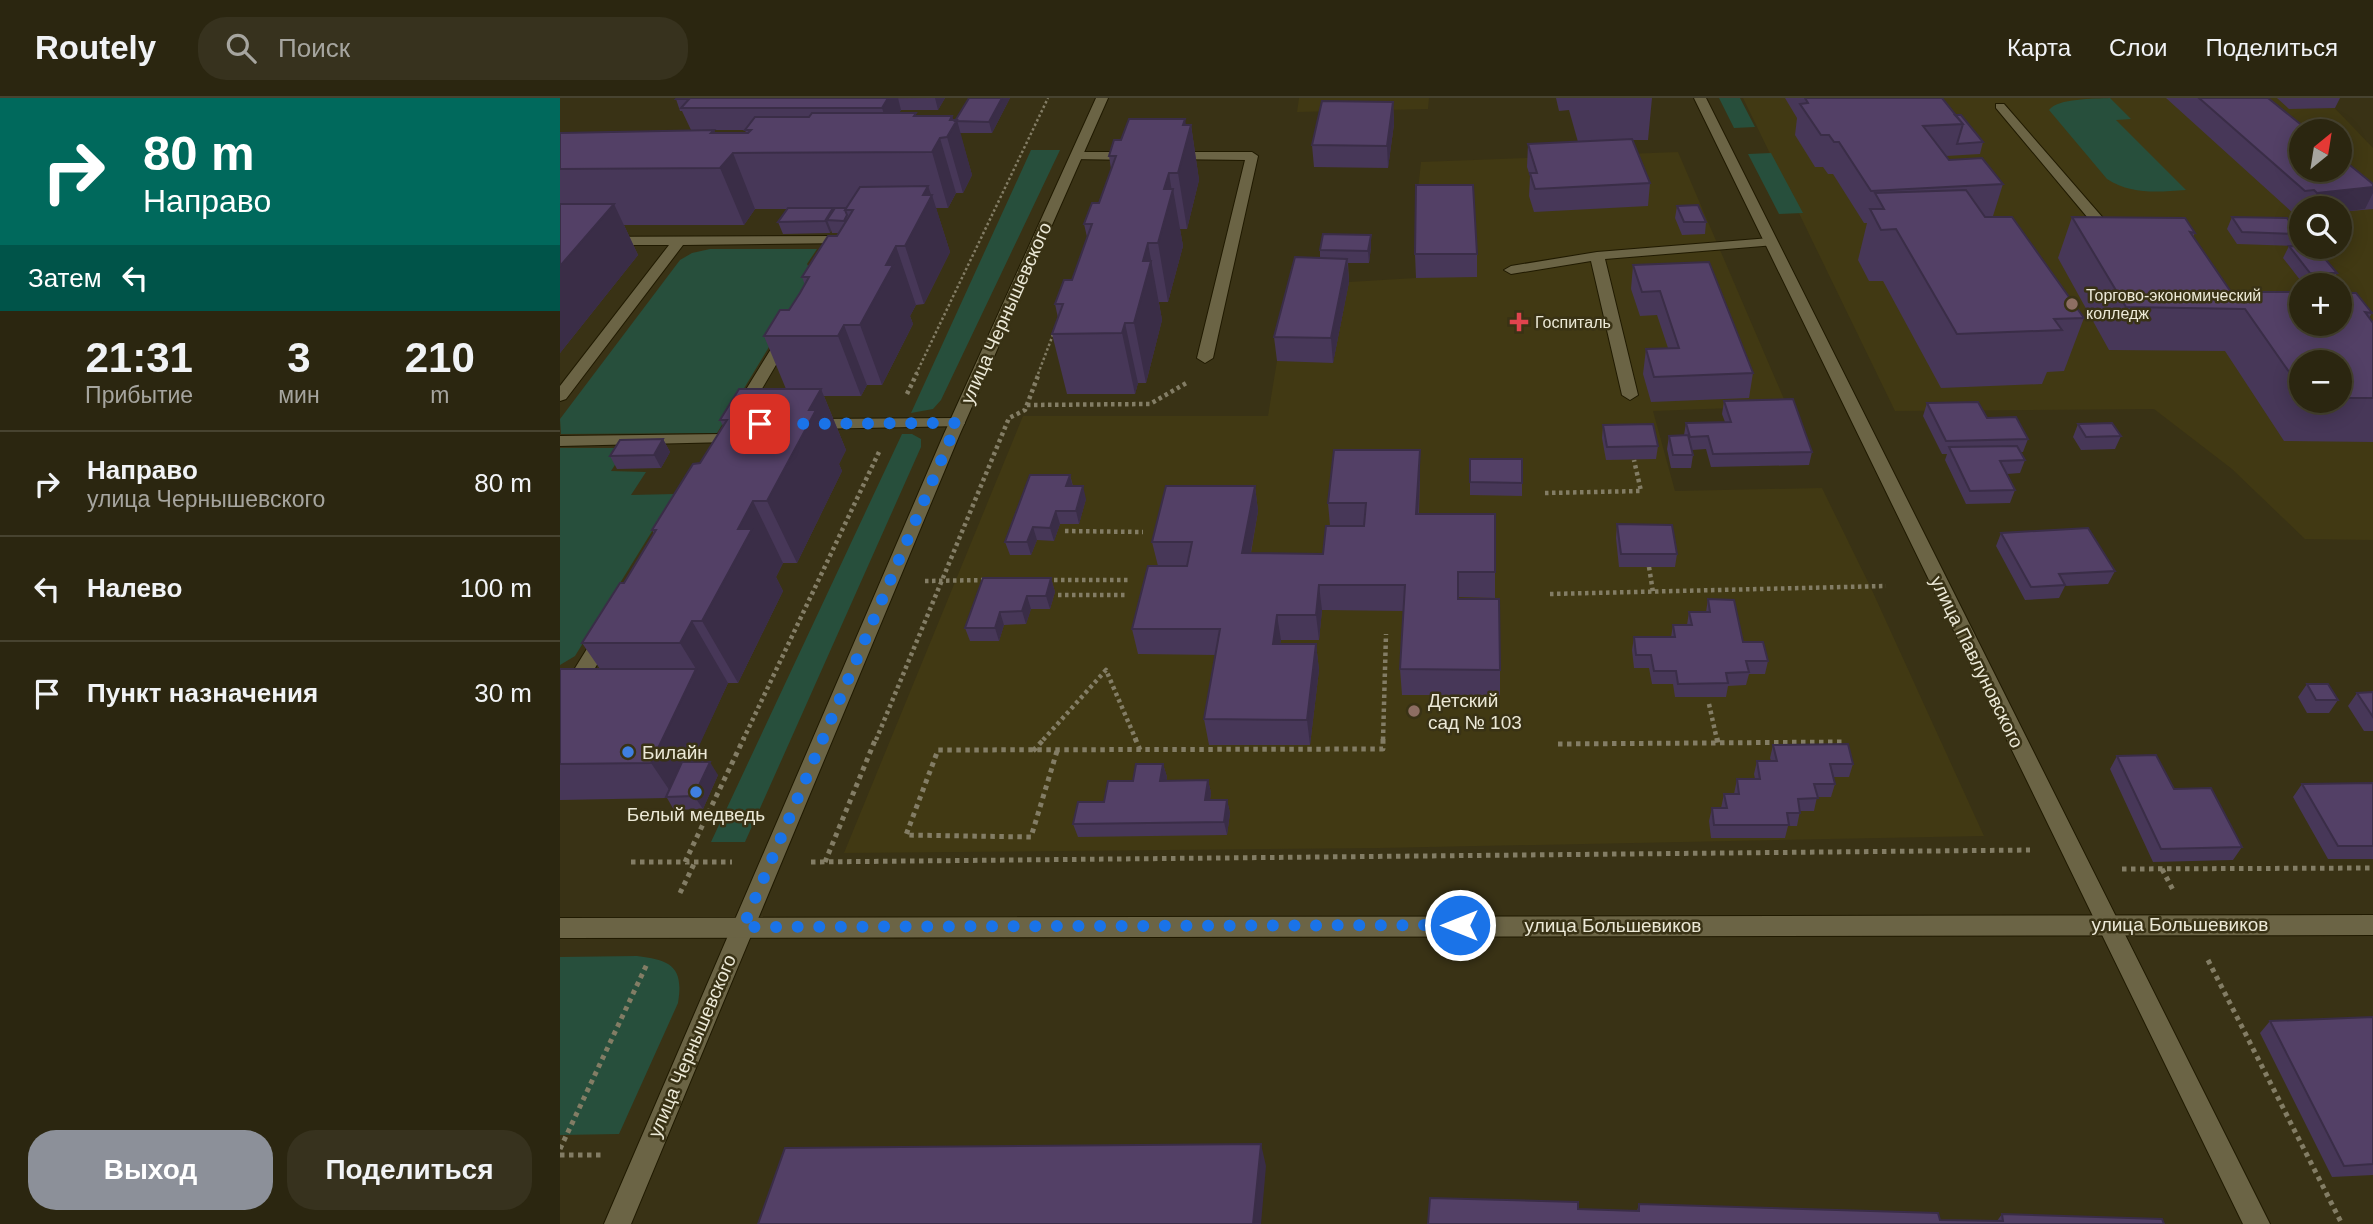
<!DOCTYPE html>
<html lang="ru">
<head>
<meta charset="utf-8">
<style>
	:root { --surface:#2b2610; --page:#37321e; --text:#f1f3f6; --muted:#a6a59f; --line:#474330; --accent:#8c9099 }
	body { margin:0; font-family:Helvetica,sans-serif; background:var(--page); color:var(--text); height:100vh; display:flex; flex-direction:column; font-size:26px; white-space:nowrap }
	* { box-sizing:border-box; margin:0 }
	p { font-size:23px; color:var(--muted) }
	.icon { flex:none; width:38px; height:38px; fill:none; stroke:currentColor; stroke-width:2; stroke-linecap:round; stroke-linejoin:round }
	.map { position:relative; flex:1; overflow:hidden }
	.side { display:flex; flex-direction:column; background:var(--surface); width:560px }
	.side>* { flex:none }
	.top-card { background:#00695c; color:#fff; overflow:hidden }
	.needle { width:46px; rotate:30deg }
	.controls { position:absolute; left:1729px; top:21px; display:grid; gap:14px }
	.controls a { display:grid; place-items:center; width:63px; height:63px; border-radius:50%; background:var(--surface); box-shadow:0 4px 18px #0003,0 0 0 2px var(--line); font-size:35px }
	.pin { position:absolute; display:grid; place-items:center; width:60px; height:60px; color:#fff; margin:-30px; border-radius:14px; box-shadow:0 4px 10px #0006 }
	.me { position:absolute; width:77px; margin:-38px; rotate:270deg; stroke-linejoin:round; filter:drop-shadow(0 0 5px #0008) }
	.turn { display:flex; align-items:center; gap:24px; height:147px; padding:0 28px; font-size:32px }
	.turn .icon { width:91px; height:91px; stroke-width:2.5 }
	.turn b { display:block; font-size:49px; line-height:60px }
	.then { display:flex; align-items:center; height:66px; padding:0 28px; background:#0003; gap:14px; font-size:26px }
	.eta { display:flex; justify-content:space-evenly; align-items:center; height:119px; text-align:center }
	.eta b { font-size:42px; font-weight:800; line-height:49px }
	.action { display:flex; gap:14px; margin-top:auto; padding:14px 28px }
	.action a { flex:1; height:80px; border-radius:28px; background:var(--accent); color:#fff; font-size:28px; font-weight:800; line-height:80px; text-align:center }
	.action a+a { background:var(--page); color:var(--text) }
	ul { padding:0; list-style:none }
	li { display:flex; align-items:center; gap:21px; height:105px; padding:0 28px; border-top:2px solid var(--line) }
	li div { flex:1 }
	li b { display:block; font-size:26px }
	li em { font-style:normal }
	header { display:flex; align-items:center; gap:42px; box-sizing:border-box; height:98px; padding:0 35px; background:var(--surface); border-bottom:2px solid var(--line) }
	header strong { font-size:33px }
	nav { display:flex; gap:38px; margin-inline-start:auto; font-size:24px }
	.search { width:490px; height:63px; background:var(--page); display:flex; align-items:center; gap:18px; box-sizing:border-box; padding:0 24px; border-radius:28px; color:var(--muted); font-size:26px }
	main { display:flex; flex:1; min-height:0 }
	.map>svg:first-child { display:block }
</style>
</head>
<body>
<header>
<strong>Routely</strong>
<div class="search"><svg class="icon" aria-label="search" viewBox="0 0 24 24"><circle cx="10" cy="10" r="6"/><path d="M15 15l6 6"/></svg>Поиск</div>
<nav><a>Карта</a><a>Слои</a><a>Поделиться</a></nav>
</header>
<main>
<section class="side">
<div class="top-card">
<div class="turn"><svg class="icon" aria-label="right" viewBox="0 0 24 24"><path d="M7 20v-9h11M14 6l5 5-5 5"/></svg><div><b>80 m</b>Направо</div></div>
<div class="then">Затем<svg class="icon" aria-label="left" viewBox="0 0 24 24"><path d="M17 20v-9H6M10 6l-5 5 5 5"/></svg></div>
</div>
<div class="eta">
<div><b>21:31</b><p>Прибытие</p></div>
<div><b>3</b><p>мин</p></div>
<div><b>210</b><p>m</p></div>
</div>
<ul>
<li><svg class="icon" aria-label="right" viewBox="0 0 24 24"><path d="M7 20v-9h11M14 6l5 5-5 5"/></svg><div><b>Направо</b><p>улица Чернышевского</p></div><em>80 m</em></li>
<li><svg class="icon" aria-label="left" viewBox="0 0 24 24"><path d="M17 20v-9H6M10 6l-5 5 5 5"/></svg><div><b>Налево</b></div><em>100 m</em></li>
<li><svg class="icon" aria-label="arrive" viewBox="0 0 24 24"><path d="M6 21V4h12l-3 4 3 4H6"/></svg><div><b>Пункт назначения</b></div><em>30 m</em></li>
</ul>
<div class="action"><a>Выход</a><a>Поделиться</a></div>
</section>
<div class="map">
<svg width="1813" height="1126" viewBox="0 0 1813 1126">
	<rect width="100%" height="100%" fill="#393215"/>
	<path fill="#413913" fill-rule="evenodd" d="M739,0H869L868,11L737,14Z
		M1183,0H1765L1813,50V442L1745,441L1672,371L1594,311L1335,313ZM1741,33H1780V72H1741ZM1741,110H1780V149H1741ZM1741,187H1780V226H1741ZM1741,264H1780V303H1741Z
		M1118,54L1227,308L1093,313L1115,393L1262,390L1310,488L1424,738L820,750L284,755L463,318H708L717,263L738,183L789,184L856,180V110L861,64Z"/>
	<path fill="#274f3c" d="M1159,0H1180L1195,29L1174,30Z
		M1550,0L1571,21L1556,22L1626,92C1598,94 1572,97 1547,81L1489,12C1498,0 1534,1 1550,0Z
		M471,52H500L381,302L373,311L351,315Z
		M1211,55L1243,115L1219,116L1188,56Z
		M150,151H257L247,166L253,176L157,335L1,336L0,321L120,162L132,155Z
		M342,336H352L361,341V349L185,744H151Z
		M0,350H66L51,373L86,374L71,397L115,396L15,558L0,567Z
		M77,858C111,862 124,869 118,905L59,1036L0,1037V859Z"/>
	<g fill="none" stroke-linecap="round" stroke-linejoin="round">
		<g stroke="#201a00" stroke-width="2">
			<path id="service" d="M1436,6H1444L1543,120V126H1533L1436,10Z
				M516,54H574L580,58L574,62L512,61L510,58Z
				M611,54H692L698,58L653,260L645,265L637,260L685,62L607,61L605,58Z
				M285,138L290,139V145L123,147L6,301L0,303V288L109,147H0V139Z
				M1210,140L1215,141V147L1045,161L1078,297L1070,302L1062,297L1031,163L951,176L944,172L951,168L1037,154Z
				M226,234L233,238L190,311L188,314H176L174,311L219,238Z
				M397,320L403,322L405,325L403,328L251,331L243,326L251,321Z
				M164,336L170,338L172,341L170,344L0,348V338Z
				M45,531L52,533L54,538L25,587L0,589V575H12L38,533Z"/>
		</g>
		<g stroke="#201a00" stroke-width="2">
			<path id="minor" d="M536,0H548L399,338L71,1126H44L383,338Z
				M1134,0H1146L1710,1126H1683Z"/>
		</g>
		<g stroke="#201a00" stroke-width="2">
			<path id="secondary" d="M1813,817V837L0,840V820Z"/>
		</g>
		<path stroke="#837d65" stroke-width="2.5" stroke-dasharray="2.5 2.5" stroke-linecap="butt" d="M356,276L488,0
			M478,276L494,234"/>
		<path stroke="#837d65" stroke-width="4.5" stroke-dasharray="3.5 3.5" stroke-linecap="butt" d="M347,296L357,275
			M467,307L590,306L628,284
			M985,395L1081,393L1074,362
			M505,433L583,434
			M1089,469L1093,494
			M487,482H571
			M365,483L426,482
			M990,496L1326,488
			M498,497H567
			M1149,606L1157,642
			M183,642L319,354
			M316,642L449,320L465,312L479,275
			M483,642L546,572L576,642
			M823,642L826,536"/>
		<path stroke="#837d65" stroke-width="5" stroke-dasharray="4.5 4.5" stroke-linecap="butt" d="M575,640L580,652
			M1157,640L1158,645
			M998,646L1283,644
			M473,653L485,640
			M497,653L471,739L346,737L378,652L823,651V640
			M71,764H172
			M125,764L184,640
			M251,764L1470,752
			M265,764L316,640
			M1562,771L1813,770
			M1602,771L1613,792
			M120,795L135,764
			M1648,862L1782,1126
			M0,1051L87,866
			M0,1057H45"/>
		<use href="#service" fill="#6b6445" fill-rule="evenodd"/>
		<use href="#minor" fill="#6b6445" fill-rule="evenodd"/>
		<use href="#secondary" fill="#6b6445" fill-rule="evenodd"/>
	</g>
	<path fill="#473758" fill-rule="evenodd" d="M385,0L378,12H341L339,15L357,18H392L393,22H396L409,0H450L432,35H400L412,77L403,95H396L388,110H376L390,154L364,206L356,207L350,218L353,226L322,287H307L301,298H264L286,352L279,366L282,373L237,465H223L216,479L223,493L178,585H168L131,664L158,677L143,711L114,712L107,700L0,702V571H40L22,545L64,485L94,436L92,432L140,365L163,328L160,322L226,291L204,238L229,212L245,187L242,179L279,135H272L271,132L270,135L223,136L218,124L227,111H195L184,127H64L78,157L0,255V35L131,32L122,13H120L116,1ZM154,32H185L186,35H155Z
		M996,0H1092L1088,42H1072L1090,85L1088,108L974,114L969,98L970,78L967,69L968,46L1018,44L1009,12L999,13Z
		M1225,0H1382L1395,17L1423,44L1420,56L1386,58L1389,62L1443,86L1433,118L1424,119L1524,220L1504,273L1487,274L1482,286L1381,290L1323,183H1309L1298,162L1307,125H1304L1273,76H1268L1263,69H1255L1235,37L1237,20Z
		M1606,0H1708L1813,86V111L1780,114V110H1741V115L1734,116Z
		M1717,0H1780L1775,10L1729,11Z
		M833,4L834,26L828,70L754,69L752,47Z
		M626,27H631L639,82L627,131H620L623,148L608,204H599V205L602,222L586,285H578L575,296H507L492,236L498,220L495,206L512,182L527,139L524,126L539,105L551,71L549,58L561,42Z
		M1117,108L1146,124L1145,136L1122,137L1115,120Z
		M1512,119L1635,135L1633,139L1671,194L1780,195L1812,215L1809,220L1813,225V344L1724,343L1665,253L1549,252L1498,160ZM1741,264H1780V303H1741Z
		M1672,119L1738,136L1733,148L1677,146L1667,131Z
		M1729,148L1777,175L1771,187H1744L1723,160Z
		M811,149L809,165H788L789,184L773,265L717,263L714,239L760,160V152Z
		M855,156H917V179L856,180Z
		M1073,167L1193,275L1189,300L1091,304L1083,276L1086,251L1108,250L1097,217L1080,218L1071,191Z
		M1164,303L1252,354L1249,367L1151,369L1146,351L1132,352L1133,357L1131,370H1111L1107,351L1109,338L1124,337L1126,325L1165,324L1162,316Z
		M1367,305L1427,320L1468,341L1463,354H1460L1465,362L1460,375L1447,376L1455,392L1450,405L1406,406L1385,362L1387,356H1382L1363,318Z
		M1518,326L1561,338L1555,351L1521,352L1513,339Z
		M1043,327L1098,348L1096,361L1046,362L1042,340Z
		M103,341L110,354L101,370L57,371L50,358Z
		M860,352V378L859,416L935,474V500L899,499L898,501L940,572V597H842L840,571L844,513L762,512L759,542H721L720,546H756L759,572L750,647H649L644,621L656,557L578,556L572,531L598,468L592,444L695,388L698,413L691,455L763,456L770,428L768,405Z
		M910,361L962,385V398L910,397Z
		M510,377L513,388L526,401L519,426H500L494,443L477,442L471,457H450L445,444Z
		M1057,426L1117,456L1115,469H1059L1056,440Z
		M1441,435L1555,473L1548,486L1505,488L1499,500L1465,502L1436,448Z
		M491,480L495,494L490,511H471L466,526L444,527L439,543H410L405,530Z
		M1148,501L1183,544L1208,563L1205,576H1189L1186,587L1168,588L1166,599H1115L1113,586H1092L1089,570H1074L1072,552L1074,539H1111L1113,527H1127L1129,514H1146Z
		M1747,586L1778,602L1769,615H1747L1738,599Z
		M1813,594V633H1804L1788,608L1797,595Z
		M1213,647L1293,666L1289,679H1273L1275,686L1271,699H1257L1254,713H1240L1237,728H1228L1225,740H1151L1149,723L1152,710H1161L1164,696H1174L1177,681H1195L1194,676L1197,663H1211L1210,660Z
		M1557,658L1614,691L1682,749L1673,762L1593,764L1550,671Z
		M603,666L607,679L606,683L648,682L651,695L650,702H667L670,715L667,737L518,739L513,726L573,683Z
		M1813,685V761H1768L1733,699L1742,686Z
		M1813,919V1077L1772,1079L1700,935L1710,923Z
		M1079,1106L1380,1122L1437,1123L1442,1116L1604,1126H868L1018,1111L1077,1113Z"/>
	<path fill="#3a2d47" d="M328,0H344H338L341,12L329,32L322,10Z
		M375,0H385L378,12Z
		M442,0H450L432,35L429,24Z
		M833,4L834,26L828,70L827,48Z
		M392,18L395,26L397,22L412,77L403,95L387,39L390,22Z
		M625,21L628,40L631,27L639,82L627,131L618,75L623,27Z
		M154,32L166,63L173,55L195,111L184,127L160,70L151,35Z
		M380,40L396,95L388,110L372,54Z
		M609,75L612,94L613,91L623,148L608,204L598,145L604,91Z
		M368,88L372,99V97L390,154L364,206L345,148L363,97Z
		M1813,89V95L1805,111L1780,114V110H1750L1757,95Z
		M54,106L78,157L0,255V168Z
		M273,110L277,122H267L271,132L270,135L265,123Z
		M811,137V149L809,165L808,153Z
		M588,145L602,222L586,285L574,225L583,163Z
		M336,148L356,207L350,218L353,226L322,287L300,227L326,167Z
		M787,161L789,184L773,265L771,240Z
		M565,225L578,285L575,296L562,235Z
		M284,227L307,287L301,298L278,238Z
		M261,291L286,352L279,366L282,373L237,465L207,403L249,312Z
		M103,341L110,354L101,370L94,357Z
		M860,352V378L857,441L856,416Z
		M510,377L513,390L506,388Z
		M523,388L526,401L519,426L516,413Z
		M695,388L698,413L686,481L682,455Z
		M193,403L223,465L216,479L223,493L178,585L142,523L178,431Z
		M496,413L500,426L494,443L490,430Z
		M473,429L477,442L471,457L467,444Z
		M491,480L495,494L490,511L486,498Z
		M759,487L762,512L759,542L756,517Z
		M467,498L471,511L466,526L462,513Z
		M440,514L444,527L439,543L435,530Z
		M717,517L721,542L716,571L713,546Z
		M132,523L168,585L116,698L114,699L91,665L136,571L120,545Z
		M756,546L759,572L750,647L747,622Z
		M150,664L158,677L143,711L134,698Z
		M603,666L607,679L604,696L600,683Z
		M648,682L651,695L648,715L645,702Z
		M667,702L670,715L667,737L664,724Z
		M701,1046L706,1068L701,1126H693Z"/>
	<path fill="#534066" stroke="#3a2d47" stroke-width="2" d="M117,0H130L129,1H116Z
		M130,0H328L322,10H121Z
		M409,0H442L429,24L395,23Z
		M1245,0H1382L1403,26L1363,28L1389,62L1422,60L1443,86L1311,93L1279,44H1274L1269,37H1261L1240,6L1248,5Z
		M1639,0H1708L1749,33H1741V72H1780V59L1813,86V89L1757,95L1754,92L1745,93Z
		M762,3L833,4L827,48L752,47Z
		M252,15H356L354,18H392L390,22H397L387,39L380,40L372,54L173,55L160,70L0,71V35L154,32L151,35H188L191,32H185L195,19H249Z
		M1395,17H1401L1423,44L1397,46L1403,26Z
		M569,21H625L623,27H631L618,75H609L604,91H613L598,145H588L583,163H591L574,225H565L562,235L492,236L503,206H495L504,182H512L532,126H524L532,105H539L556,58H549L554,42H561Z
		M1072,41L1090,85L975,91L970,75H977L968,46Z
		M856,87H913L917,156H855Z
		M368,88L363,97H372L345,148H336L326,167H333L300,227H284L278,238H204L220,212H229L240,195L249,179H242L268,138H277L293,112H285L300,89Z
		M1406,92L1425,119H1452L1524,220L1494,221L1502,232L1397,236L1336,131L1321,132L1310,111H1324L1315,95Z
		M0,106H54L0,168Z
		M1138,107L1146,124H1124L1117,108Z
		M228,110H273L265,123L218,124Z
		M275,110H286L285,112L287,117L284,123L267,122Z
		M1512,119L1625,120L1635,135L1630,134L1671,194H1741V226H1780V195H1796L1812,215L1805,214L1813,225V300H1780V264H1741V291L1685,211L1566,209Z
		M1672,119L1727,120L1738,136L1682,134Z
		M763,136L811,137L808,153L760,152Z
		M1729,148L1755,149L1777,175H1750Z
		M735,159L787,161L771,240L714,239Z
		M1149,164L1193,275L1094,279L1086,251L1119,250L1100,193L1082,194L1073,167Z
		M179,291H261L249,312H256L207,403H193L178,431H192L142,523H132L120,545H22L60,485H64L96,432H92L133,366L140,365L167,322H160Z
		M1233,301L1252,354L1153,356L1148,338L1130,339L1126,325L1171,324L1164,303Z
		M1418,304L1427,320L1456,319L1468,341L1386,343L1367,305Z
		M1552,325L1561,338L1526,339L1518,326Z
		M1093,326L1098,348L1047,349L1043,327Z
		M1128,337L1133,357H1113L1109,338Z
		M103,341L94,357L50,358L60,342Z
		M1457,348L1465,362L1440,363L1455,392L1410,393L1389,349Z
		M774,352H860L856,416H935V474H898V501H939L940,572L840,571L845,487H759L756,517H717L713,546H756L747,622L644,621L660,531H572L588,468H627L632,444H592L606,388H695L682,455L763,456L766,428H804L806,405H768Z
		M910,361H962V385L910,384Z
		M470,377H510L506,388H523L516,413H496L490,430L473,429L467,444H445Z
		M1057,426L1112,427L1117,456H1061Z
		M1528,430L1555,473L1499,476L1505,487L1471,489L1441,435Z
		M423,480H491L486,498H467L462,513L440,514L435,530H405Z
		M1148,501L1174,502L1183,544H1203L1208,563H1186L1189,574L1166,575L1168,585L1118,586L1116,573H1094L1091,557H1076L1074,539H1115L1113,527H1132L1129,514H1150Z
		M0,571H136L91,665L0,666Z
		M1747,586H1768L1778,602H1756Z
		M1813,594V619L1797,595Z
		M1288,646L1293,666H1270L1275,686H1254L1258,700L1238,701L1240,715H1227L1229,727H1154L1152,710H1167L1164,696H1179L1177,681H1200L1197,663H1217L1213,647Z
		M1596,657L1614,691L1651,690L1682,749L1601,751L1557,658Z
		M122,664H150L134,698L106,699Z
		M576,666H603L600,683L648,682L645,702H667L664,724L513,726L518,704H544L548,683H573Z
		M1813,685V748H1778L1742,686Z
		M1813,919V1066L1784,1068L1710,923Z
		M701,1046L693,1126H198L225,1050Z
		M870,1100L1018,1104V1111L1079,1113V1106L1378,1115L1380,1122L1443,1123L1442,1116L1602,1121L1604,1126H868Z"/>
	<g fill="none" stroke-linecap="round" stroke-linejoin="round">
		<path stroke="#1a73e8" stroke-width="12" stroke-dasharray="0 21.6" d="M200,326L397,325L183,829L900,827"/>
	</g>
	<g fill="#8d6e63" stroke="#393215" stroke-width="2.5">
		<circle cx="1512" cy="206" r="7"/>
		<circle cx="854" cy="613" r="7"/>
	</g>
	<path fill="#e0444e" stroke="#393215" stroke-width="2.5" d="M955.5 213.5h7v7h7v7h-7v7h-7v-7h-7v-7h7z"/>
	<g fill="#3f7fe0" stroke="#393215" stroke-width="2.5">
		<circle cx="68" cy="654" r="7"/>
		<circle cx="136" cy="694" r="7"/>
	</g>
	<g text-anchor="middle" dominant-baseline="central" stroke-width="5" stroke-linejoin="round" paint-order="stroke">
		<g font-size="16" fill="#ece9d7" stroke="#393215" text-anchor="start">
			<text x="1526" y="197">Торгово-экономический<tspan x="1526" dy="18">колледж</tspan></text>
			<text x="975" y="224">Госпиталь</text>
		</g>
		<g font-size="19" fill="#ece9d7" stroke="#393215">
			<text transform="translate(446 215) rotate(-66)">улица Чернышевского</text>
			<text transform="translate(1417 564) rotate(64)">улица Павлуновского</text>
			<text x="1620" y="826">улица Большевиков</text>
			<text x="1053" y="827">улица Большевиков</text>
			<text transform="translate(132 948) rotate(-67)">улица Чернышевского</text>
		</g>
		<g font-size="19" fill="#ece9d7" stroke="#393215" text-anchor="start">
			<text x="868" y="602">Детский<tspan x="868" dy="22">сад № 103</tspan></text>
			<text x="82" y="654">Билайн</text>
			<text x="136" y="716" text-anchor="middle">Белый медведь</text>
		</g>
	</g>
</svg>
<div class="controls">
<a><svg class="needle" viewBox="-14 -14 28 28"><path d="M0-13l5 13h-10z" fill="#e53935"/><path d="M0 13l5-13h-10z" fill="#a6a59f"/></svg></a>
<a><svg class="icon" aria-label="search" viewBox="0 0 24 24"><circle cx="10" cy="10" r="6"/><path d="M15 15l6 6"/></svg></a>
<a>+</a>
<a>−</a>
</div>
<div class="pin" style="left:200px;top:326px;background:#d93025"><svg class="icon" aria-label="arrive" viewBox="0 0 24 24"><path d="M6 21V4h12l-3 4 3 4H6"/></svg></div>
<svg class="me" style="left:900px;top:827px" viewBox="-20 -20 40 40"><circle r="17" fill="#1a73e8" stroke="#fff" stroke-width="3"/><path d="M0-11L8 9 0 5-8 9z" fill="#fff"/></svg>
</div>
</main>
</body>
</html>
